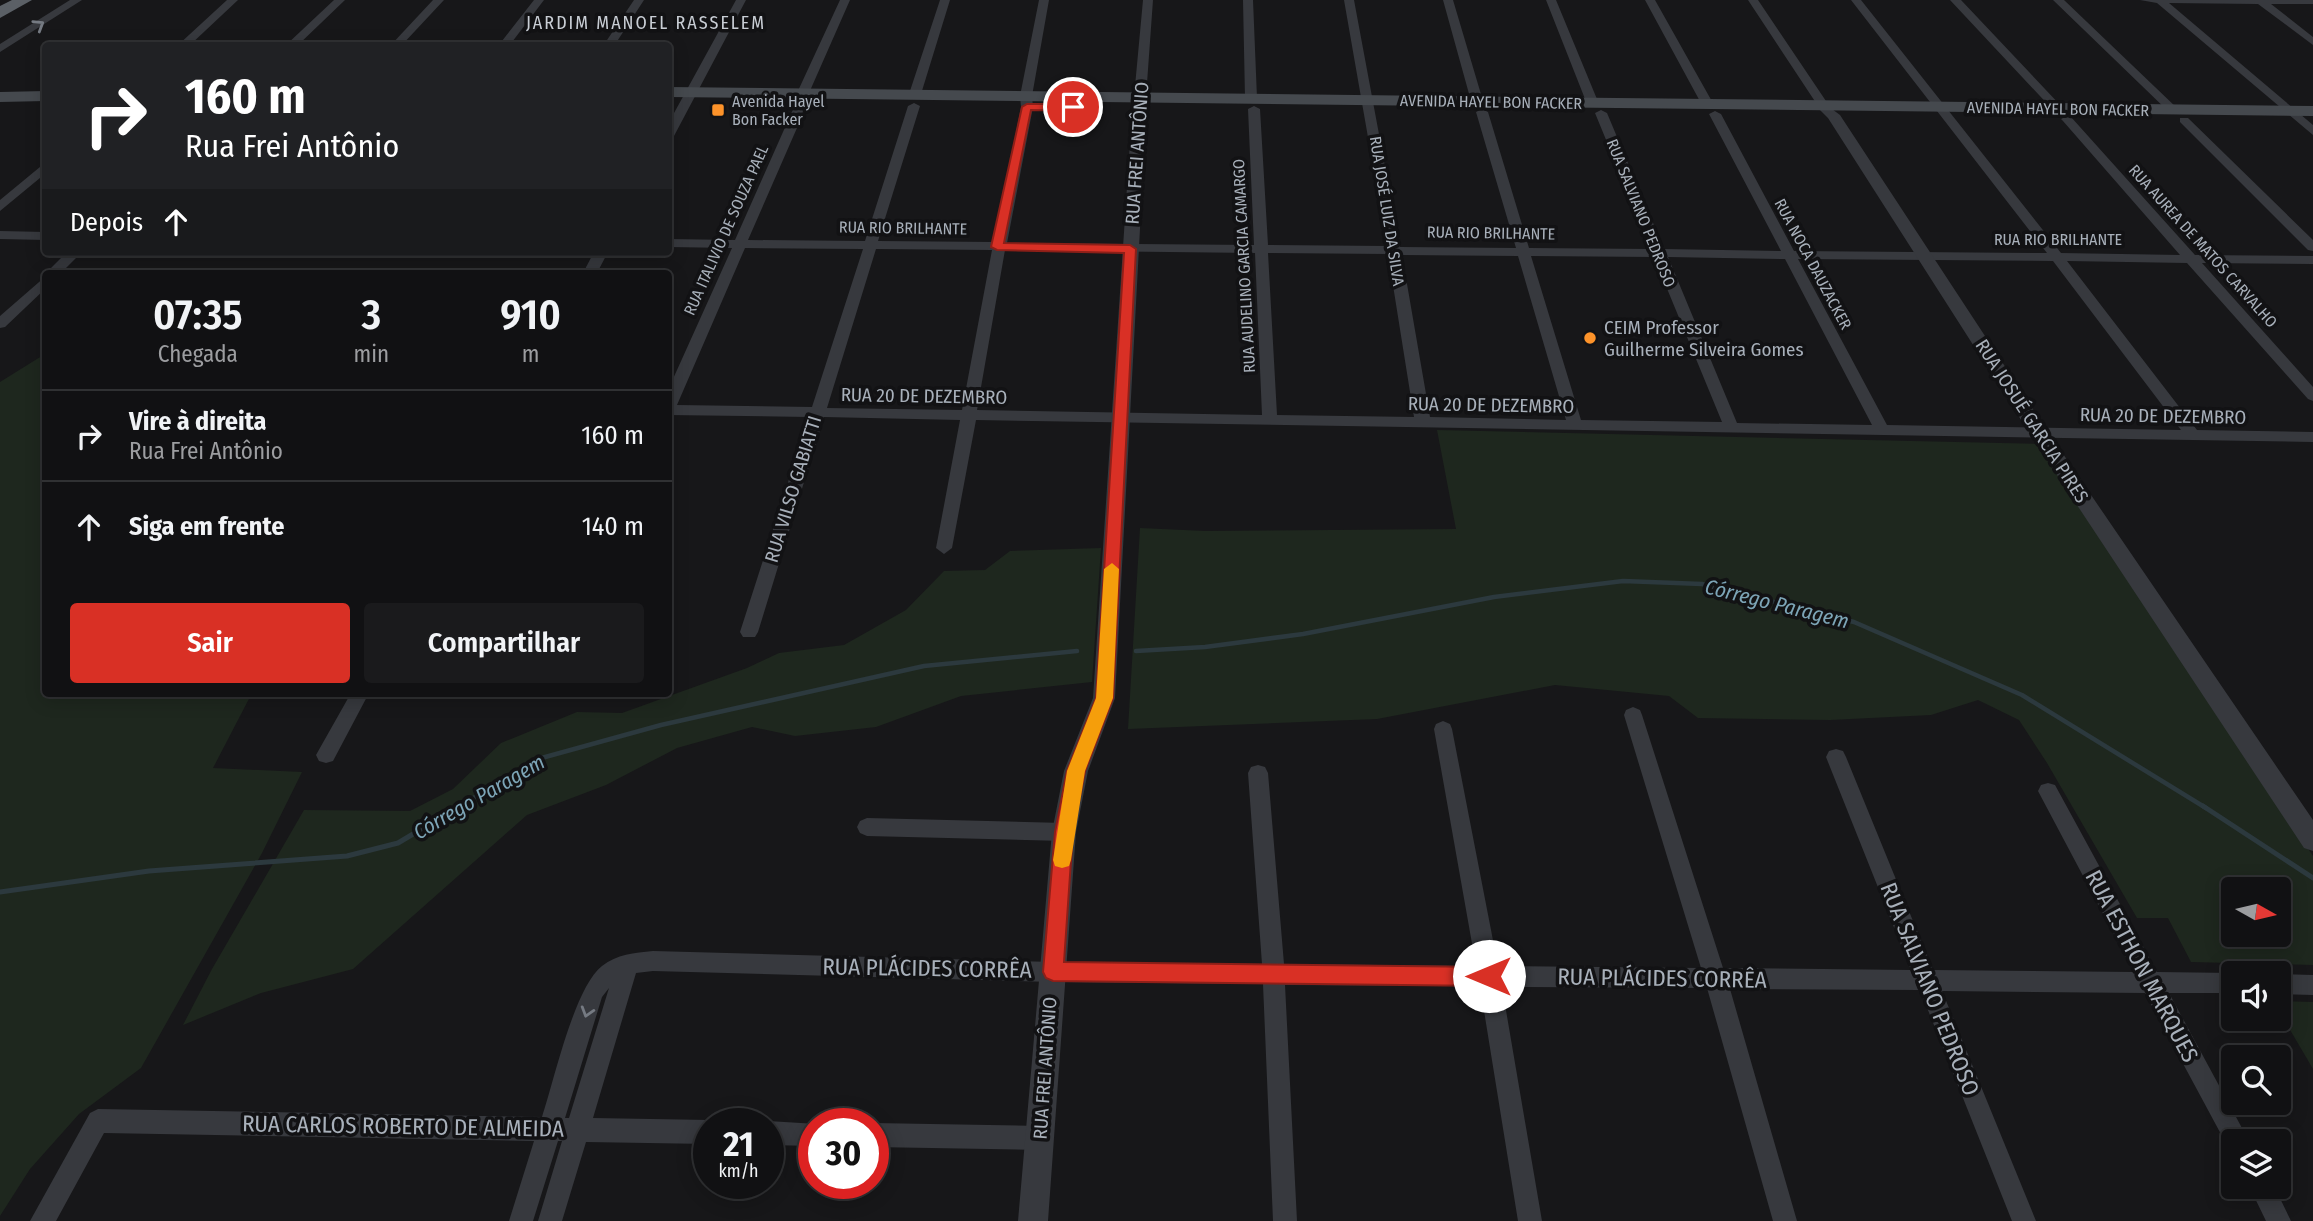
<!DOCTYPE html>
<html lang="pt">
<head>
<meta charset="utf-8">
<style>
	:root { --surface:#111113; --page:#1a1a1c; --text:#f1f3f6; --muted:#9c9da0; --line:#303133; --accent:#d93025 }
	body { margin:0; font-family:"Fira Sans Condensed",sans-serif; background:var(--page); color:var(--text); height:100vh; display:flex; flex-direction:column; font-size:26px; white-space:nowrap }
	* { box-sizing:border-box; margin:0 }
	p { font-size:23px; color:var(--muted) }
	.icon { flex:none; width:38px; height:38px; fill:none; stroke:currentColor; stroke-width:2; stroke-linecap:round; stroke-linejoin:round }
	.map { position:relative; flex:1; overflow:hidden }
	.panel { position:absolute; left:42px; top:270px; width:630px; height:427px; display:flex; flex-direction:column; background:var(--surface); border-radius:7px; box-shadow:0 4px 18px #0003,0 0 0 2px var(--line) }
	.panel>* { flex:none }
	.guide { position:absolute; left:42px; top:42px; width:630px; height:214px; border-radius:7px; box-shadow:0 4px 18px #0003,0 0 0 2px var(--line); background:#202124; color:#fff; overflow:hidden }
	.needle { width:46px; rotate:98deg }
	.controls { position:absolute; left:2221px; top:877px; display:grid; gap:14px }
	.controls a { display:grid; place-items:center; width:70px; height:70px; border-radius:7px; background:var(--surface); box-shadow:0 4px 18px #0003,0 0 0 2px var(--line); font-size:35px }
	.speed { position:absolute; left:693px; top:1108px; display:flex; gap:14px; font-size:35px; font-weight:700; text-align:center }
	.speed>* { display:grid; place-content:center; width:91px; height:91px; border-radius:50%; background:var(--surface); box-shadow:0 4px 18px #0003,0 0 0 2px var(--line); line-height:1 }
	.speed small { font-size:18px; font-weight:400 }
	.speed .limit { border:10px solid #d22; background:#fff; color:#111 }
	.pin { position:absolute; display:grid; place-items:center; width:60px; height:60px; color:#fff; margin:-30px; border:4px solid #fff; border-radius:50%; box-shadow:0 2px 7px #0007 }
	.me { position:absolute; width:77px; margin:-38px; rotate:270deg; stroke-linejoin:round; filter:drop-shadow(0 0 5px #0008) }
	.turn { display:flex; align-items:center; gap:24px; height:147px; padding:0 28px; font-size:32px }
	.turn .icon { width:91px; height:91px; stroke-width:2.5 }
	.turn b { display:block; font-size:49px; line-height:60px }
	.then { display:flex; align-items:center; height:66px; padding:0 28px; background:#0003; gap:14px; font-size:26px }
	.eta { display:flex; justify-content:space-evenly; align-items:center; height:119px; text-align:center }
	.eta b { font-size:42px; font-weight:600; line-height:49px }
	.primary-button { display:flex; gap:14px; margin-top:auto; padding:14px 28px }
	.primary-button a { flex:1; height:80px; border-radius:7px; background:var(--accent); color:#fff; font-size:28px; font-weight:600; line-height:80px; text-align:center }
	.primary-button a+a { background:var(--page); color:var(--text) }
	ul { padding:0; list-style:none }
	li { display:flex; align-items:center; gap:21px; height:91px; padding:0 28px; border-top:2px solid var(--line) }
	li div { flex:1 }
	li b { display:block; font-size:26px }
	li em { font-style:normal }
	.map>svg:first-child { display:block }
</style>
</head>
<body>
<div class="map">
<svg width="2313" height="1221" viewBox="0 0 2313 1221">
	<rect width="100%" height="100%" fill="#171719"/>
	<path fill="#1e271e" fill-rule="evenodd" d="M45,354L46,693H252L213,768L302,772L262,853L141,1068L79,1114L30,1169L0,1216V382Z
		M1437,430L2040,444L2313,856V965L2191,962L2168,918H2137L2047,763L2019,720L1978,700L1931,715L1830,720L1698,718L1669,696L1555,685L1377,719L1128,729L1140,528L1205,531L1456,529ZM2233,889H2278V934H2233Z
		M1101,548L1092,682L961,696L876,727L795,736L752,727L677,748L606,785L527,815L353,969L261,993L183,1025L212,969L304,810L410,811L453,789L501,743L577,712L622,713L747,668L779,653L844,645L906,610L944,571L985,570L1010,551Z
		M2279,1001L2313,1002V1069L2279,1011Z"/>
	<g fill="none" stroke-linecap="round" stroke-linejoin="round">
		<path stroke="#2c393e" stroke-width="4.5" d="M1136,651L1205,647L1303,634L1494,597L1623,581L1702,584L1854,622L2022,695L2206,808
			M457,808L538,759L661,725L924,666L1077,651"/>
		<path stroke="#2c393e" stroke-width="5" d="M2203,806L2313,878
			M0,892L149,871L347,856L398,843L460,806"/>
		<path fill="#37393e" fill-rule="evenodd" d="M70,0H82L0,52V44Z
			M227,0H238L189,46H177Z
			M334,0H345L297,46H285Z
			M433,0H444L401,46H390Z
			M534,0H544L509,46H498Z
			M634,0H644L614,46H603Z
			M736,0H746L674,136L668,139V124Z
			M840,0H850L809,93L799,95L797,93Z
			M940,0H950L921,94L911,96L909,94Z
			M1039,0H1049L1032,96L1033,107L1007,243L1254,245L1248,109L1254,106L1260,109L1268,245L1387,246L1344,0H1354L1400,247L1516,248L1476,112L1482,109L1488,112L1529,248L1651,249L1595,113L1601,110L1607,113L1664,249L1781,251L1709,114L1715,111L1721,114L1794,251L2047,253L1851,0H1861L2061,253L2180,255L2063,121L2061,119L2067,116L2071,117L2195,255L2313,256V264L2202,263L2313,387V401L2308,399L2187,263L2067,261L2197,430L2313,432V442L976,420L952,548L944,554L936,548L960,420L824,417L758,632L755,637H743L740,632L809,417L668,415V390L732,248L668,247V239L735,240L795,105L801,102L807,105L748,240L865,241L908,106L914,103L920,106L878,241L994,242L1021,107L1020,96ZM745,248L863,249L812,407L677,405ZM876,249L992,250L962,410L827,408ZM1005,250L1255,253L1262,415L977,410ZM1268,253L1388,254L1414,417L1277,415ZM1402,255L1518,256L1566,420L1430,417ZM1531,256L1654,257L1722,422L1581,420ZM1668,257L1785,259L1872,425L1737,423ZM1798,259L2053,261L2181,430L1887,425Z
			M1143,0H1153L1146,97L1140,100L1134,97Z
			M1243,0H1253L1257,98L1251,101L1245,98Z
			M1443,0H1453L1483,101L1481,103L1471,101Z
			M1546,0H1556L1599,104L1597,106L1587,104Z
			M1645,0H1655L1714,105L1712,107L1702,105Z
			M1748,0H1758L1830,107L1828,109H1820Z
			M1950,0H1961L2062,107V111H2054Z
			M2053,0H2064L2178,109V113H2170Z
			M2140,0H2313V4H2271L2313,37V45L2258,4L2169,3L2313,125V135L2157,3Z
			M2180,118H2188L2313,240V251L2308,250L2180,122Z
			M46,162V173L0,211V200Z
			M0,231L46,232V240L0,239Z
			M67,252H82L61,273H46Z
			M594,252H608L597,273H583Z
			M46,276V288L5,327L0,328V316Z
			M351,693H369L333,761L326,763L319,761L316,755Z
			M1633,707L1640,710L1642,715L1723,968L1911,970L1826,757L1829,751L1836,749L1843,751L1846,757L1933,970L2134,972L2038,791L2041,785L2048,783L2055,785L2157,972L2234,973L2233,993H2169L2249,1141H2233V1151L2229,1149L2145,993L1942,991L2036,1221H2012L1920,990L1730,989L1797,1221H1773L1707,988L1502,987L1542,1221H1518L1480,986L1285,985L1297,1221H1273L1263,984L1053,982L653,971L636,973L593,1118L709,1120L717,1124H709V1144L586,1142L562,1221H538L562,1141H558L533,1221H509L534,1141L104,1133L56,1221H30L90,1113L98,1109L542,1117C554,1081 574,988 602,966C617,954 634,953 653,951L1053,962L1262,964L1248,773L1251,767L1258,765L1265,767L1268,773L1284,964L1476,966L1434,729L1436,724L1443,721L1450,724L1452,729L1498,966L1701,968L1624,715L1626,710ZM609,988L569,1118H565L602,997Z
			M867,818L1064,823L1071,826L1074,832L1071,838L1064,841L867,836L860,833L857,827L860,821Z
			M2278,974L2313,975V995L2278,994Z
			M768,1121L817,1124H814V1146L768,1145V1124H762Z
			M873,1123L1040,1126L1048,1130L1052,1138L1048,1146L1040,1150L873,1147Z
			M2249,1186H2274L2291,1221H2266Z"/>
		<path fill="#37393e" fill-rule="evenodd" d="M1140,93L1147,97L1115,698L1088,771L1076,832L1048,1221H1018L1052,832L1064,771L1093,698L1133,97Z
			M1824,103L1840,115L2046,429L2313,820V851L2304,848L2032,437L1828,118L1817,107Z"/>
		<path fill="#45494e" fill-rule="evenodd" d="M668,87L2313,106V116L668,97Z
			M46,91V101L0,102V92Z"/>
		<path fill="#5b6066" fill-rule="evenodd" d="M12,0H32L0,18V6Z"/>
	</g>
	<defs><path id="oneway-chevron" d="M-2-3.5L2.5 0L-2 3.5" fill="none" stroke-width="1.6" stroke-linecap="round" stroke-linejoin="round" transform="scale(1.75)"/></defs>
	<g stroke="#757a82">
		<use href="#oneway-chevron" transform="translate(39 25) rotate(-32)"/>
		<use href="#oneway-chevron" transform="translate(587 1012) rotate(107)"/>
	</g>
	<path fill="#d93025" stroke="#8d1f18" stroke-width="2" d="M1027,104H1073L1078,107L1073,111L1031,110L1004,243L1130,245L1136,249L1113,698L1085,771L1073,832L1064,962L1489,967L1496,970L1499,976L1496,983L1489,986L1053,981L1046,978L1043,972L1055,832L1067,771L1096,698L1124,253L997,250L991,247L1022,107Z"/>
	<path fill="#f59e0b" d="M1112,563L1119,569L1113,698L1085,771L1071,860L1069,866L1062,868L1055,866L1053,860L1067,771L1096,698L1104,569Z"/>
	<g fill="#fd932a" stroke="#121214" stroke-width="2.5">
		<rect x="711" y="103" width="14" height="14" rx="3.5"/>
		<circle cx="1590" cy="338" r="7"/>
	</g>
	<g text-anchor="middle" dominant-baseline="central" stroke-width="7" stroke-linejoin="round" paint-order="stroke">
		<g font-size="16" fill="#a8b0ba" stroke="#121214" text-anchor="start">
			<text x="732" y="101">Avenida Hayel<tspan x="732" dy="18">Bon Facker</tspan></text>
		</g>
		<g font-size="16" fill="#a8b0ba" stroke="#121214">
			<text transform="translate(1491 102) rotate(1)">AVENIDA HAYEL BON FACKER</text>
			<text transform="translate(2058 109) rotate(1)">AVENIDA HAYEL BON FACKER</text>
			<text transform="translate(1387 211) rotate(81)">RUA JOSÉ LUIZ DA SILVA</text>
			<text transform="translate(1641 213) rotate(68)">RUA SALVIANO PEDROSO</text>
			<text transform="translate(903 228) rotate(1)">RUA RIO BRILHANTE</text>
			<text transform="translate(726 230) rotate(-66)">RUA ITALIVIO DE SOUZA PAEL</text>
			<text transform="translate(1491 233) rotate(1)">RUA RIO BRILHANTE</text>
			<text x="2058" y="239">RUA RIO BRILHANTE</text>
			<text transform="translate(2203 246) rotate(48)">RUA AUREA DE MATOS CARVALHO</text>
			<text transform="translate(1813 264) rotate(62)">RUA NOCA DAUZACKER</text>
			<text transform="translate(1244 266) rotate(-93)">RUA AUDELINO GARCIA CAMARGO</text>
		</g>
		<g font-size="18" letter-spacing="2" fill="#c9ced5" stroke="#121214">
			<text x="646" y="23">JARDIM MANOEL RASSELEM</text>
		</g>
		<g font-size="19" fill="#a8b0ba" stroke="#121214">
			<text transform="translate(1137 153) rotate(-86)">RUA FREI ANTÔNIO</text>
			<text transform="translate(924 396) rotate(1)">RUA 20 DE DEZEMBRO</text>
			<text transform="translate(1491 405) rotate(1)">RUA 20 DE DEZEMBRO</text>
			<text transform="translate(2163 416) rotate(1)">RUA 20 DE DEZEMBRO</text>
			<text transform="translate(2032 421) rotate(57)">RUA JOSUÉ GARCIA PIRES</text>
			<text transform="translate(793 489) rotate(-73)">RUA VILSO GABIATTI</text>
			<text transform="translate(1045 1068) rotate(-86)">RUA FREI ANTÔNIO</text>
		</g>
		<g font-size="19" fill="#a8b0ba" stroke="#121214" text-anchor="start">
			<text x="1604" y="327">CEIM Professor<tspan x="1604" dy="22">Guilherme Silveira Gomes</tspan></text>
		</g>
		<g font-size="21" font-style="italic" fill="#7da5b7" stroke="#121214">
			<text transform="translate(1777 604) rotate(14)">Córrego Paragem</text>
			<text transform="translate(479 797) rotate(-30)">Córrego Paragem</text>
		</g>
		<g font-size="23" fill="#a8b0ba" stroke="#121214">
			<text transform="translate(2142 966) rotate(62)">RUA ESTHON MARQUES</text>
			<text transform="translate(927 968) rotate(1)">RUA PLÁCIDES CORRÊA</text>
			<text transform="translate(1662 978) rotate(1)">RUA PLÁCIDES CORRÊA</text>
			<text transform="translate(1930 989) rotate(68)">RUA SALVIANO PEDROSO</text>
			<text transform="translate(403 1126) rotate(1)">RUA CARLOS ROBERTO DE ALMEIDA</text>
		</g>
	</g>
</svg>
<div class="controls">
<a><svg class="needle" viewBox="-14 -14 28 28"><path d="M0-13l5 13h-10z" fill="#e53935"/><path d="M0 13l5-13h-10z" fill="#9c9da0"/></svg></a>
<a><svg class="icon" aria-label="sound" viewBox="0 0 24 24"><path d="M4 9h4l5-4v14l-5-4H4zM17 9q2 3 0 6"/></svg></a>
<a><svg class="icon" aria-label="search" viewBox="0 0 24 24"><circle cx="10" cy="10" r="6"/><path d="M15 15l6 6"/></svg></a>
<a><svg class="icon" aria-label="layers" viewBox="0 0 24 24"><path d="M12 4l9 5-9 5-9-5zM3 14l9 5 9-5"/></svg></a>
</div>
<div class="speed"><div>21<small>km/h</small></div><div class="limit">30</div></div>
<div class="pin" style="left:1073px;top:107px;background:#d93025"><svg class="icon" aria-label="arrive" viewBox="0 0 24 24"><path d="M6 21V4h12l-3 4 3 4H6"/></svg></div>
<svg class="me" style="left:1489px;top:976px" viewBox="-20 -20 40 40"><circle r="19" fill="#fff"/><path d="M0-13L10 11 0 6-10 11z" fill="#d93025"/></svg>
<div class="guide">
<div class="turn"><svg class="icon" aria-label="right" viewBox="0 0 24 24"><path d="M7 20v-9h11M14 6l5 5-5 5"/></svg><div><b>160 m</b>Rua Frei Antônio</div></div>
<div class="then">Depois<svg class="icon" aria-label="ahead" viewBox="0 0 24 24"><path d="M12 20V5M6 11l6-6 6 6"/></svg></div>
</div>
<section class="panel">
<div class="eta">
<div><b>07:35</b><p>Chegada</p></div>
<div><b>3</b><p>min</p></div>
<div><b>910</b><p>m</p></div>
</div>
<ul>
<li><svg class="icon" aria-label="right" viewBox="0 0 24 24"><path d="M7 20v-9h11M14 6l5 5-5 5"/></svg><div><b>Vire à direita</b><p>Rua Frei Antônio</p></div><em>160 m</em></li>
<li><svg class="icon" aria-label="ahead" viewBox="0 0 24 24"><path d="M12 20V5M6 11l6-6 6 6"/></svg><div><b>Siga em frente</b></div><em>140 m</em></li>
</ul>
<div class="primary-button"><a>Sair</a><a>Compartilhar</a></div>
</section>
</div>
</body>
</html>
